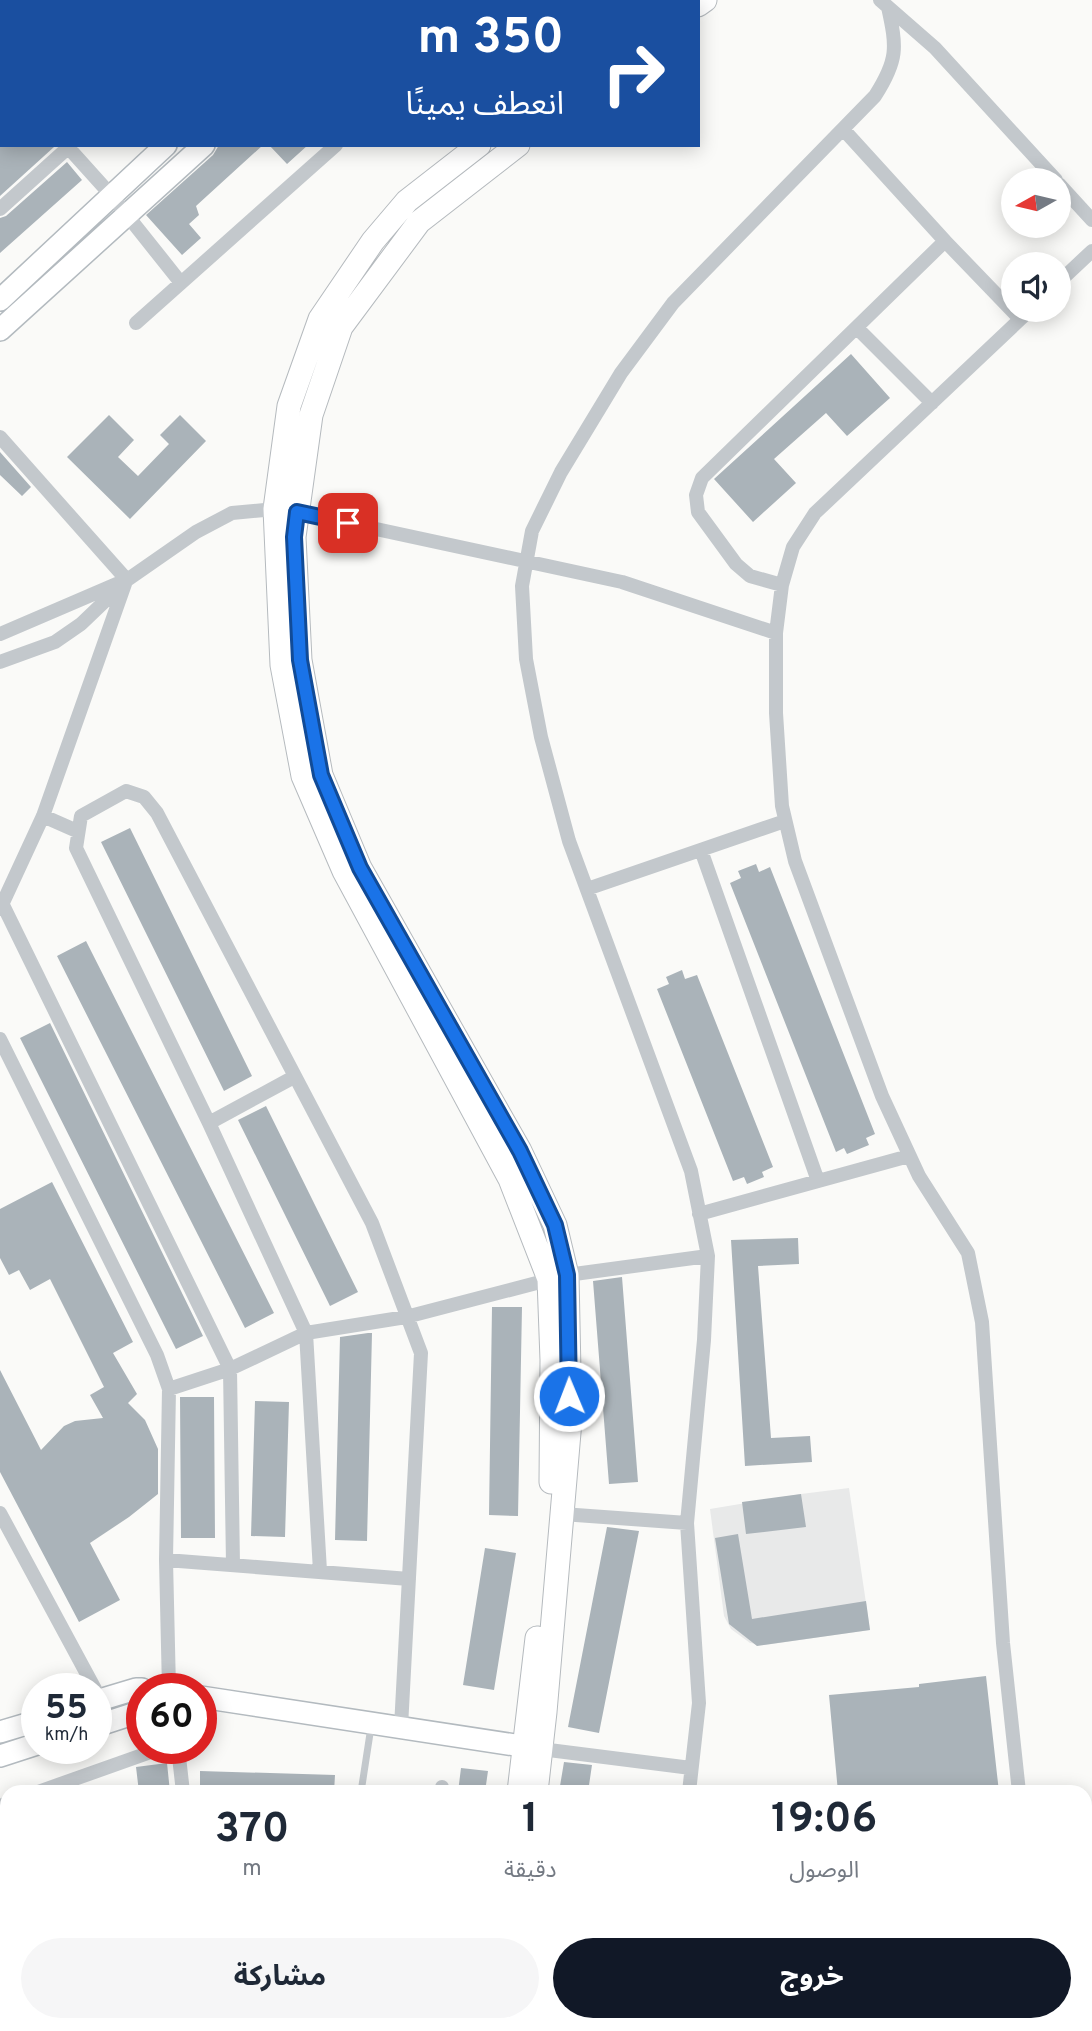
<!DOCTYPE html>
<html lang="ar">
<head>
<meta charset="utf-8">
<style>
	:root { --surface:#fff; --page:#f6f6f7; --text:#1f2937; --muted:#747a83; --accent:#111827 }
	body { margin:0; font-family:Overpass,"Noto Sans Arabic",sans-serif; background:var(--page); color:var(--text); direction:rtl; height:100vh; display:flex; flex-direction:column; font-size:26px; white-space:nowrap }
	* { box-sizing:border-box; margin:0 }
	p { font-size:23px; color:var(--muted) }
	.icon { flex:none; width:38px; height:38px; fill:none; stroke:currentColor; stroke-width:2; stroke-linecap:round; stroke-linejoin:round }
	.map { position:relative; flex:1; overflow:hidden; direction:ltr }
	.side { position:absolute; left:0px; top:1785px; width:1092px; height:247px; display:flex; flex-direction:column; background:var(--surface); border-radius:21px 21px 0 0; box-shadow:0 4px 18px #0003; direction:rtl }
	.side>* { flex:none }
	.banner { position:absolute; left:0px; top:0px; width:700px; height:147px; box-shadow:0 4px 18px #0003; direction:rtl; background:#1a4fa0; color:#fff; overflow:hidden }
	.needle { width:46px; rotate:262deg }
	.fabs { position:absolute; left:1001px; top:168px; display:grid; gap:14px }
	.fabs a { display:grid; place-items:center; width:70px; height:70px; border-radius:50%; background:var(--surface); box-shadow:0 4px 18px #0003; font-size:35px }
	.speed { position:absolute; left:21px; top:1673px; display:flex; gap:14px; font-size:35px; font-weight:700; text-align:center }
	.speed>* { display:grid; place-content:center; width:91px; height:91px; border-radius:50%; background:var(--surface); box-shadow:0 4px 18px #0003; line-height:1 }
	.speed small { font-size:18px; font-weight:400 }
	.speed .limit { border:10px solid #d22; background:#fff; color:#111 }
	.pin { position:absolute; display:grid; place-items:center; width:60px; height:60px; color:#fff; margin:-30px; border-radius:14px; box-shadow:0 4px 10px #0006 }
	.me { position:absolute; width:77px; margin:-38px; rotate:359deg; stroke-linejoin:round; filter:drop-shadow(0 0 5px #0008) }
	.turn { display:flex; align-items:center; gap:24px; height:147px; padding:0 21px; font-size:32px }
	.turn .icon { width:91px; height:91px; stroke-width:2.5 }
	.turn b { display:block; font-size:49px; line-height:60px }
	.eta { display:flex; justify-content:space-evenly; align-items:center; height:119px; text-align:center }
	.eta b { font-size:42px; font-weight:700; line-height:49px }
	.cta { display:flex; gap:14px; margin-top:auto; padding:14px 21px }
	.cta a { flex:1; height:80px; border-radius:42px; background:var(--accent); color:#fff; font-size:28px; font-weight:700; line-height:80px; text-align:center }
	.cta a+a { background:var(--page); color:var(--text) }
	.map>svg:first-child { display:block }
</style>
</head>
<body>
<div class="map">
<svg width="1092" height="2031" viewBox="0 0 1092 2031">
	<rect width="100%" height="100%" fill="#fafaf8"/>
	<path fill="#e8e9e9" d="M849,1488L870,1630L765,1645L750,1643L731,1629L724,1616L710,1509L801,1494Z"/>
	<path fill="#aab3b9" d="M0,145H52L54,147L0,196Z
		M219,145H263L196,206L199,215L189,224L201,238L182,255L146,215L213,155Z
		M269,145H308L287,164Z
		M67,162L82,180L0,253V218L6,216Z
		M851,354L890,398L847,436L826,413L774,459L796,483L753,522L714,479Z
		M109,415L134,440L118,457L138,476L169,444L160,435L180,415L206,441L130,519L67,457Z
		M0,452L31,487L22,496L0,475Z
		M130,828L252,1076L224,1091L101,842Z
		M756,864L759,872L770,867L875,1134L866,1138L869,1145L847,1154L844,1148L836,1152L730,883L741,878L738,871Z
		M86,941L274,1313L245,1328L57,956Z
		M682,970L685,979L697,975L773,1167L762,1172L764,1177L747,1184L744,1177L733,1181L657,989L669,984L666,977Z
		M50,1023L203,1336L176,1349L20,1038Z
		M266,1106L358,1292L330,1306L238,1120Z
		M52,1182L133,1342L113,1353L137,1394L128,1403L145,1420L158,1449V1494L129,1517L90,1543L120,1600L79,1622L0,1472V1370L41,1450L64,1426L75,1421L103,1418L90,1395L104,1387L50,1279L30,1290L19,1270L9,1275L0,1258V1209Z
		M798,1238L799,1264L758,1266L771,1438L810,1436L812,1462L745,1466L731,1240Z
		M622,1277L638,1482L609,1484L593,1281Z
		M492,1307H522L518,1516L489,1515Z
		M368,1333H372L367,1541L335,1540L340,1337Z
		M180,1397H214L215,1538H181Z
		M255,1401L289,1402L285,1537L251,1536Z
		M801,1494L806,1527L746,1534L742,1502Z
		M607,1527L639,1531L599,1733L568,1727Z
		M738,1534L752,1619L866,1601L870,1630L757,1646L729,1624L715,1538Z
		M485,1548L516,1553L494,1690L463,1685Z
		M986,1676L999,1792H838L829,1695L919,1687V1684Z
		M564,1762L592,1765L588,1792H559Z
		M167,1763L170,1792H139L136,1767Z
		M461,1768L488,1771L485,1792H458Z
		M200,1771L335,1775L334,1792H200Z"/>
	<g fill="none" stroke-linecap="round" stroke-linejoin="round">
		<g stroke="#b3babf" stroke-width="24">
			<path id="secondary" d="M326,2L328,0
				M363,2L365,0
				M0,300L166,145
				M0,330L204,145
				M201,1697L541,1749
				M96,1701L136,1689H142
				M96,1726L142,1711
				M0,1732L37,1721
				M0,1756L37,1744"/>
		</g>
		<g stroke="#b5babe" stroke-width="25">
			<path id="primary" d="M645,2L647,0
				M698,5L705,0
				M479,145L407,201L373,241L320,319L289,406L275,509L282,665L303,776L344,871L510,1179L549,1279L552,1360L551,1482
				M518,145L419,222L341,327L311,415L294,537L300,660L321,775L360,868L520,1151L555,1225L567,1275L570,1421L545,1712L536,1792
				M519,1792L537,1638
				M493,2031V2025
				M513,2031V2025"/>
		</g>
		<path stroke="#c3c8cc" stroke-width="7" d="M361,1792L371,1727"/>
		<path stroke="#c3c8cc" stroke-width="14" d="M18,0L19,2
			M880,0L935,48L1056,180
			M88,2L90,0
			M235,2L237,0
			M0,95L2,94
			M843,129L945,241L1020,319
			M66,145L111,195L181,283
			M1059,184L1092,220
			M0,209L71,145
			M1059,282L1092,251
			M136,323L336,145
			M857,328L932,403
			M0,437L127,580
			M782,585L750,576L736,564L698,512L696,495L702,478L945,241
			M0,634L119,583
			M0,662L55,642L81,624L127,580L196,532L232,513L275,509L297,512L622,582L776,633
			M43,816L77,831
			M701,850L818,1181
			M587,889L785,821
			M2,903L230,1369L233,1565
			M0,909L43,816L125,584
			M0,1039L157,1355L169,1389L166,1560L169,1689
			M209,1123L294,1077
			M699,1214L909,1156
			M169,1389L230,1369L306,1333L406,1317L567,1275L708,1256
			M0,1513L95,1689
			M562,1514L687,1523
			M166,1560L409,1579
			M320,1571L306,1333L209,1123L76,848L81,816L126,791L144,797L157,813L372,1223L421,1353L401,1727
			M168,1748L179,1757L183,1792
			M541,1749L691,1768
			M38,1792L162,1748
			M442,1792V1787
			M689,1792L699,1703L687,1523L704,1340L708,1256L691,1171L569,841L541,737L526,659L522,586L532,531L561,472L621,373L673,303L875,96C898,60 897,48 888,7
			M1019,1792L1003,1643L982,1322L968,1253L919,1176L882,1096L795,861L782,806L776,713V633L782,585L793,547L815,513L1030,310
			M0,1806L7,1803
			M1085,1969L1092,1971
			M0,1997L7,1996
			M925,2025L926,2031
			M1045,2025V2031
			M29,2031V2029
			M99,2031V2025
			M290,2031H315
			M416,2031L417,2025
			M595,2031L596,2025
			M664,2031V2025
			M819,2031L820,2025"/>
		<use href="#secondary" stroke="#fff" stroke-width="21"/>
		<use href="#primary" stroke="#fff" stroke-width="23"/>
	</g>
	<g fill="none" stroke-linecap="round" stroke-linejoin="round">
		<g stroke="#114b97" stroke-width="18">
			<path id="route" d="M348,523L297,512L294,537L300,660L321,775L360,868L520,1151L555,1225L567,1275L569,1396"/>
		</g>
		<use href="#route" stroke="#1a73e8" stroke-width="12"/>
	</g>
</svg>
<div class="fabs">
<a><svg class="needle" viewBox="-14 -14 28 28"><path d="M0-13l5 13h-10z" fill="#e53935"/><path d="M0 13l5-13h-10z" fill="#747a83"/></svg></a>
<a><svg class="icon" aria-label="sound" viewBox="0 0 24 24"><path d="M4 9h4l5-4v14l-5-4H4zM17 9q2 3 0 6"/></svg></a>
</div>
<div class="speed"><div>55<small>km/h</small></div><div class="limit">60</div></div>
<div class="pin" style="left:348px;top:523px;background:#d93025"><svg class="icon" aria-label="arrive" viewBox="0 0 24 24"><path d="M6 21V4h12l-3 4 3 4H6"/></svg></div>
<svg class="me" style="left:569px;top:1396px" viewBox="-20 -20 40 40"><circle r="17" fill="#1a73e8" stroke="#fff" stroke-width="3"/><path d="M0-11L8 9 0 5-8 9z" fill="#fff"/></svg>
<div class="banner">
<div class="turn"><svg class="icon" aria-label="right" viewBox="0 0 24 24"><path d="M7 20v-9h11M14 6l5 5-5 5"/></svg><div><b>350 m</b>انعطف يمينًا</div></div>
</div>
<section class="side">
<div class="eta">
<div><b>19:06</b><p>الوصول</p></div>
<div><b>1</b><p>دقيقة</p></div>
<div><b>370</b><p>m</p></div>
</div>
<div class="cta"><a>خروج</a><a>مشاركة</a></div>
</section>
</div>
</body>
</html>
